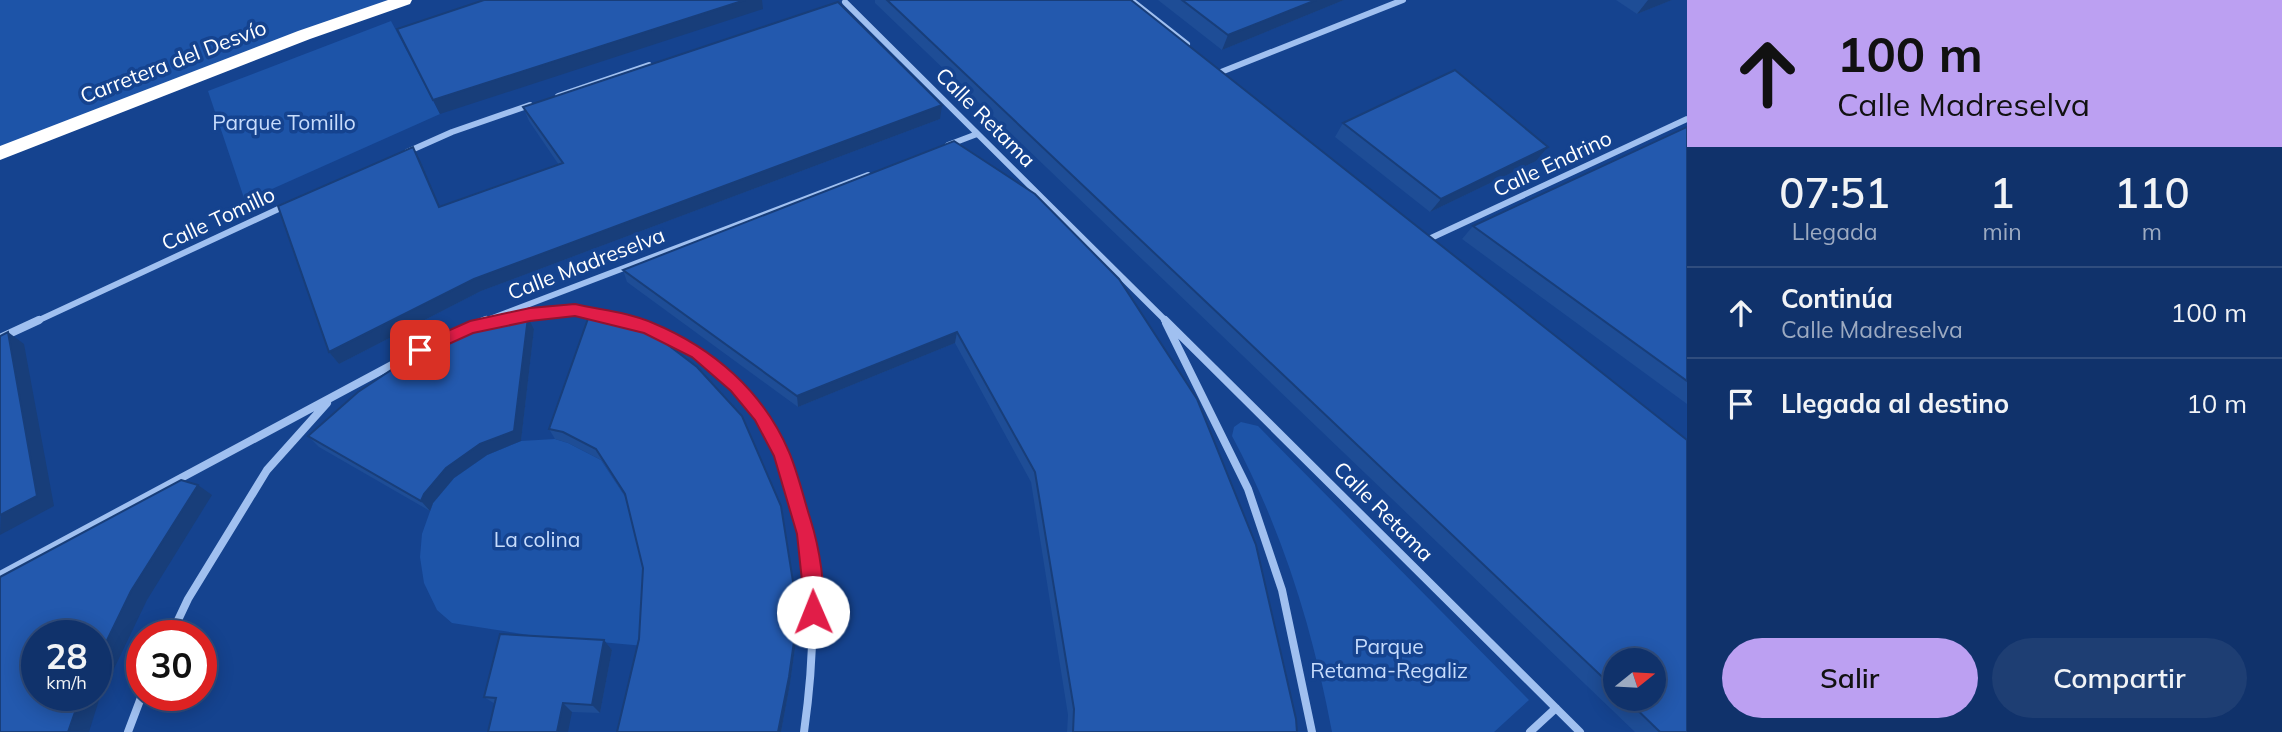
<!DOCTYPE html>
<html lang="es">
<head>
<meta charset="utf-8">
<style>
	:root { --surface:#10326b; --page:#1e3e73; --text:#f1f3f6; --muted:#9caac1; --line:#304d7e; --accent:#bca0f2 }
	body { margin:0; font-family:Mulish,sans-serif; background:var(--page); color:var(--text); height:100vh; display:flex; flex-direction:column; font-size:26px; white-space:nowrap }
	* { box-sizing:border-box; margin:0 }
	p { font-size:23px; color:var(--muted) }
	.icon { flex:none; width:38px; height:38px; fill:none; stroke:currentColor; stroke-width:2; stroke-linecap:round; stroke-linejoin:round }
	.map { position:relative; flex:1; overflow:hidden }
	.panel { display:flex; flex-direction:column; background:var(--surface); width:595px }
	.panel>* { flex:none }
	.hud { background:#bca0f2; color:#111; overflow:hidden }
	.needle { width:46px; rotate:72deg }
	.fabs { position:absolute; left:1603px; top:648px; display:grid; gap:14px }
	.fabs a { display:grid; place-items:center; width:63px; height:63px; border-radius:50%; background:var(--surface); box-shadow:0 4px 18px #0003,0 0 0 2px var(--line); font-size:35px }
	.speed { position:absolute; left:21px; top:620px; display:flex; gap:14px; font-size:35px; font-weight:700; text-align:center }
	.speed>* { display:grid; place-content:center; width:91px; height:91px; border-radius:50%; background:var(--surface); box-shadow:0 4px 18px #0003,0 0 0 2px var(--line); line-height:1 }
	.speed small { font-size:18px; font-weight:400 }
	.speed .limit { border:10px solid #d22; background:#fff; color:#111 }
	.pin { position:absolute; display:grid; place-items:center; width:60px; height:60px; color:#fff; margin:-30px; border-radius:14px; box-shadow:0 4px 10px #0006 }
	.me { position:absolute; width:77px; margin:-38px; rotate:359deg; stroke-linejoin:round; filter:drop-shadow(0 0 5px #0008) }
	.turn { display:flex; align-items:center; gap:24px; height:147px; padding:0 35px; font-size:32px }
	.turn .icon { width:91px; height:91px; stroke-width:2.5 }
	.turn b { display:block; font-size:49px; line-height:60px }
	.eta { display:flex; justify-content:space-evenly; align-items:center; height:119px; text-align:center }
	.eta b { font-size:42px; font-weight:600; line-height:49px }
	.button { display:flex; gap:14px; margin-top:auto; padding:14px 35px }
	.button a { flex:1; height:80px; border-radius:42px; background:var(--accent); color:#111; font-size:28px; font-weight:600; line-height:80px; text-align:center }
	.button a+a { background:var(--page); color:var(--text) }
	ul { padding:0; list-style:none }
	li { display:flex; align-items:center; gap:21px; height:91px; padding:0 35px; border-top:2px solid var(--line) }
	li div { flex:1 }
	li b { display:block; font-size:26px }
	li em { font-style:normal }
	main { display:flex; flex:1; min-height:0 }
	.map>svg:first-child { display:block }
</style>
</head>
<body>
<main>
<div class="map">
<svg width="1687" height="732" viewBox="0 0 1687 732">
	<rect width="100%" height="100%" fill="#15438f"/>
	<path fill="#1d54a8" d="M0,0H408L0,153Z
		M391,21L440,114L245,201L208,91Z
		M1241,422L1258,426L1529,700L1494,732H1332C1313,629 1282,529 1232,436L1234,427Z
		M555,439L568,443L601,460L630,504L647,577L644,646L535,636L452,623L437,610L424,583L420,557L422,534L433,503L454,478L487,455L521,441Z"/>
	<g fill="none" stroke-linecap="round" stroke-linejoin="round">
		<path stroke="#a0c0f0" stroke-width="6" d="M1131,0L1187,44
			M845,2L1167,322
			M1221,72L1403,0
			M558,96L649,65
			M948,145L977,134
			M407,152L452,132L530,105
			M1431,238L1687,119
			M35,322L287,205
			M482,322L868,175
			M496,322C543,311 584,306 631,322"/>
		<path stroke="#a0c0f0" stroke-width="8" d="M626,320C810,384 828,564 804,732
			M1165,320L1580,732
			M1166,323L1248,489L1282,590L1312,732
			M487,324L504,320
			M445,337L486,320
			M0,338L39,320
			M0,575L431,344
			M171,635L188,599L267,470L327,403
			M128,732L142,695
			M1530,732L1556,708"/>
		<path fill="#fff" fill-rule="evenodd" d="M388,0H412L410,4L310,39L0,160V146L298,31Z"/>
	</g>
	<path fill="#1e4d96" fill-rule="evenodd" d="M875,0H1131L1687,732H1635L875,3ZM1615,660L1654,698H1615Z
		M1158,0H1344L1222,50Z
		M1616,0H1672L1637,14Z
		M523,107L940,119L481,291L339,364L329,352L413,147L420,160L440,207L559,165L529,121Z
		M1343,123L1548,147L1536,161L1430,212L1335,137Z
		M1687,127V404L1462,239L1473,226Z
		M954,141L1297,732H1067L1068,715L1031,482L955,343L798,407L627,282L623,270Z
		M590,313L799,620L790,684L781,732H617L639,639L643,568L626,498L601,460L568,443L555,439L549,429Z
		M528,317L534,329L521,441L487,455L454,478L433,503L430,511L319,447L308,436Z
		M604,640L612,650L600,713L572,712L495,704L484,697Z"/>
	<path fill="#183e7a" d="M745,0H762L763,9L440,114L433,100Z
		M1316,0H1344L1222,50L1228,35Z
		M1648,0H1672L1637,14Z
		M942,105L940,119L481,291L339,364L329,352L474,279Z
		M413,147L420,160L446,221L439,207Z
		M1548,147L1536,161L1430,212L1441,199Z
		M528,317L534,329L521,441L487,455L454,478L433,503L430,511L421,501L424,494L446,468L480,444Z
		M8,332L24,344L54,506L0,535Z
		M957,332L955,343L798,407L797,396Z
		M198,485L212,495L147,600L99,700L89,732H68L81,695H96V663L131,591Z
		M798,613L799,620L790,684L781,732H778Z
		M604,640L612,650L600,713L592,705Z
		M563,703L572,712L568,732H557Z"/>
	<path fill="#2359ae" stroke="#183e7a" stroke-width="2" d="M484,0H745L433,100L397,29Z
		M887,0H1131L1687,440V732H1660L1625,698H1654V660H1615V689Z
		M1182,0H1316L1228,35Z
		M838,2L942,105L474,279L329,352L278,206L413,147L439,207L563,163L523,107Z
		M1455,70L1548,147L1441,199L1343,123Z
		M1687,127V381L1473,226Z
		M954,141L1035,194L1119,279L1197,399L1256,545L1296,719L1297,732H1073L1074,709L1035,472L957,332L797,396L623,270Z
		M590,313L651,332L697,367L742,416L781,506L798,613L789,677L778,732H617L639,639L643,568L625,494L596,449L563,432L549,429Z
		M528,317L514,431L480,444L446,468L424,494L421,501L308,436L358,392L441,337Z
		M8,332L37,496L0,515V336Z
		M181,480L198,485L131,591L96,663V635H37V695H81L68,732H0V577Z
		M500,634L604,640L592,705L563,703L557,732H488L496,698L484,697Z"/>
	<path fill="#e11d48" stroke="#92132f" stroke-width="2" d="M575,304C600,310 629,312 653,323C713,348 763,391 789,452C798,473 803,496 810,518C818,543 829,594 819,618L813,621L806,618L797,534L774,456L755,420L731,391L692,357L644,333L575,316L530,321L473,333L420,357L412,350L414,346L470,321L530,308Z"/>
	<g text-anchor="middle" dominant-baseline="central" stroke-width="7" stroke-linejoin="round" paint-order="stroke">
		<g font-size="21" fill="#fff" stroke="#15438f">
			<text transform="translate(173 61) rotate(-21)">Carretera del Desvío</text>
			<text transform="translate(986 117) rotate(45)">Calle Retama</text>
			<text transform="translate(1552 163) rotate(-25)">Calle Endrino</text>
			<text transform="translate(218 218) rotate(-25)">Calle Tomillo</text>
			<text transform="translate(586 263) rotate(-21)">Calle Madreselva</text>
			<text transform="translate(1384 511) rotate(45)">Calle Retama</text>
		</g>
		<g font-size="21" fill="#c7dcfc" stroke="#15438f">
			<text x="284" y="122">Parque Tomillo</text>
			<text x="537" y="539">La colina</text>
			<text x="1389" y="646">Parque<tspan x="1389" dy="24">Retama-Regaliz</tspan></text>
		</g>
	</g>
</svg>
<div class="fabs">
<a><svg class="needle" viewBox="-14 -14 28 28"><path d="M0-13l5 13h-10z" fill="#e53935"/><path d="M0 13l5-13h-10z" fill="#9caac1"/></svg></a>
</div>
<div class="speed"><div>28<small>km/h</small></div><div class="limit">30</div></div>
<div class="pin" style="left:420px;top:350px;background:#d93025"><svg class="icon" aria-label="arrive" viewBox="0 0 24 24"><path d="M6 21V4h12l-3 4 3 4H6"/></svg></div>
<svg class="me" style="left:813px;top:612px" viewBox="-20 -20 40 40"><circle r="19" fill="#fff"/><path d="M0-13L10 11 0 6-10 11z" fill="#e11d48"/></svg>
</div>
<section class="panel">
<div class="hud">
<div class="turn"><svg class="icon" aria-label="ahead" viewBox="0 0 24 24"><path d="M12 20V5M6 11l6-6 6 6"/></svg><div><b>100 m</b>Calle Madreselva</div></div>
</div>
<div class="eta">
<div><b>07:51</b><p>Llegada</p></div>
<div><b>1</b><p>min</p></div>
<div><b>110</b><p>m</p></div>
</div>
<ul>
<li><svg class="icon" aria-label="ahead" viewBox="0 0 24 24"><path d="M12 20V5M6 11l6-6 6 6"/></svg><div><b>Continúa</b><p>Calle Madreselva</p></div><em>100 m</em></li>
<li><svg class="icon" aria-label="arrive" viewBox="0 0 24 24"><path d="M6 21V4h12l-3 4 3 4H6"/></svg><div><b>Llegada al destino</b></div><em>10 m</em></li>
</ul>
<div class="button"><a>Salir</a><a>Compartir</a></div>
</section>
</main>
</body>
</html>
